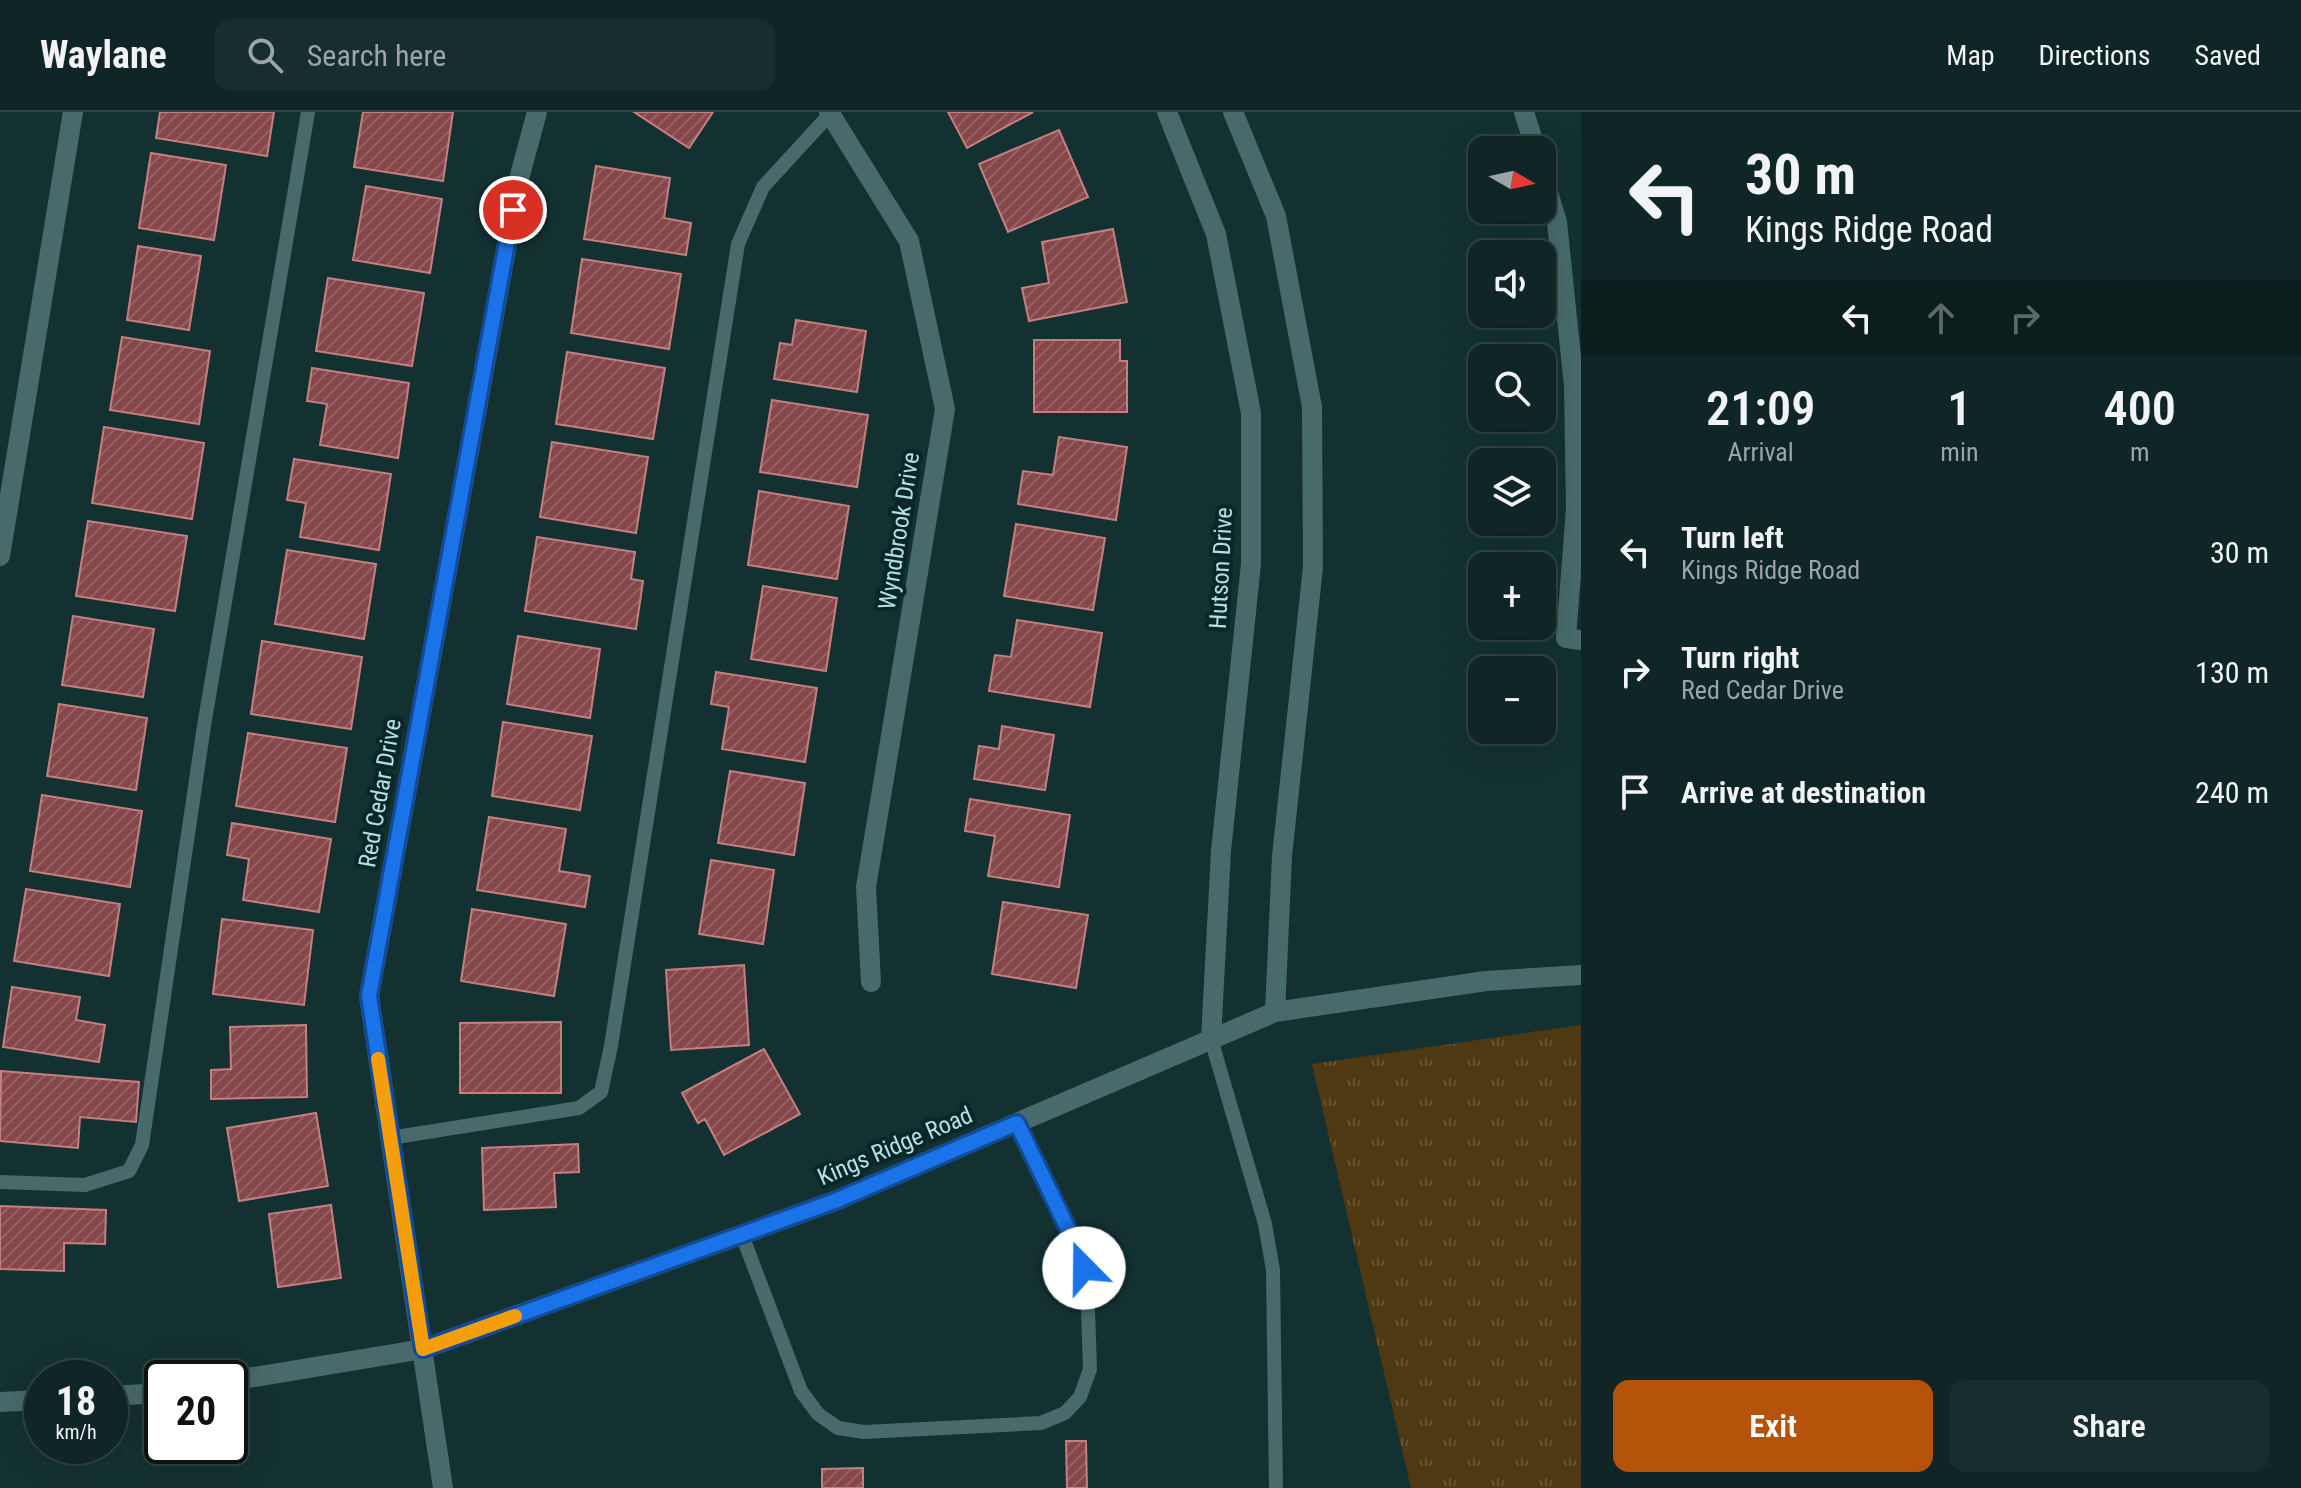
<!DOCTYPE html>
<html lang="en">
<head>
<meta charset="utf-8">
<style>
	:root { --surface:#0f2526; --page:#182d2e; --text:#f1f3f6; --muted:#9ba5a7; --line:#2f4243; --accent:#b45309 }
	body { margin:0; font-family:"Roboto Condensed",sans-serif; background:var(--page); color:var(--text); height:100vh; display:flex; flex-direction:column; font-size:30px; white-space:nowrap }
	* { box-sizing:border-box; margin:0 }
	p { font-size:26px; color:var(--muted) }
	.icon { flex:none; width:44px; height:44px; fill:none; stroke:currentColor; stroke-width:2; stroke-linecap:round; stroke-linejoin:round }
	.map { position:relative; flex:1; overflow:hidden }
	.panel { display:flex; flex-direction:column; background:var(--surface); width:720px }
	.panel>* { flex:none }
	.hud { background:#0f2526; color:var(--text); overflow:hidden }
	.needle { width:52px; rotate:99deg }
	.tools { position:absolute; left:1468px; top:24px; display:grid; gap:16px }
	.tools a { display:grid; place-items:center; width:88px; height:88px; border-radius:16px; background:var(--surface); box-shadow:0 8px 32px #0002,0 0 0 2px var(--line); font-size:40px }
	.speed { position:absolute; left:24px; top:1248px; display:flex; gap:16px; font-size:40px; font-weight:700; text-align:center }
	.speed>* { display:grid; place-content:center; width:104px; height:104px; border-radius:50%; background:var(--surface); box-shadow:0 8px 32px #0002,0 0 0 2px var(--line); line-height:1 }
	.speed small { font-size:20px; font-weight:400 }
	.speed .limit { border:4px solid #111; border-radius:12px; background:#fff; color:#111 }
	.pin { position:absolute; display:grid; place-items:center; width:68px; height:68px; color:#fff; margin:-34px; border:4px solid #fff; border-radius:50%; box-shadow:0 2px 8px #0007 }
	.me { position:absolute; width:88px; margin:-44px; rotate:338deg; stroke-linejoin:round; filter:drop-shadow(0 0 6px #0008) }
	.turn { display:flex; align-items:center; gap:28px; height:168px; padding:0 32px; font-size:36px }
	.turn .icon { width:104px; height:104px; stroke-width:2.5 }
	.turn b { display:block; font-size:56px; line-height:68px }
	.lanes { display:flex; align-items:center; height:76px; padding:0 32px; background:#0003; justify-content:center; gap:40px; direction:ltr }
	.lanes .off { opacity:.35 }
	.eta { display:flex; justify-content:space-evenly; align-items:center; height:136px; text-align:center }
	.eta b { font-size:48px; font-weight:600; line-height:56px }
	.action { display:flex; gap:16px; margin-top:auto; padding:16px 32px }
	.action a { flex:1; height:92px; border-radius:16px; background:var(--accent); color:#fff; font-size:32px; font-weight:600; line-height:92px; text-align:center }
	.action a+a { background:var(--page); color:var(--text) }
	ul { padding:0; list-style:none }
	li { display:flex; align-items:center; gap:24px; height:120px; padding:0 32px }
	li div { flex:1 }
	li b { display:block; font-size:30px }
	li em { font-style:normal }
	header { display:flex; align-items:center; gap:48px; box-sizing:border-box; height:112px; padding:0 40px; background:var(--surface); border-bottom:2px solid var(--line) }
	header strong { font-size:38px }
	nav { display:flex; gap:44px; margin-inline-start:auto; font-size:28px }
	.search { width:560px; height:72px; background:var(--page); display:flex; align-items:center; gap:20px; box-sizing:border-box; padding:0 28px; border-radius:16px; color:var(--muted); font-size:30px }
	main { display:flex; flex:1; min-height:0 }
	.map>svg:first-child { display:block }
</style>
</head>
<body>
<header>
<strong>Waylane</strong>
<div class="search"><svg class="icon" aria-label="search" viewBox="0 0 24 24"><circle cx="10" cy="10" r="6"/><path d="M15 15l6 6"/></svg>Search here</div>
<nav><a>Map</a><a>Directions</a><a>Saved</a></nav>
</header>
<main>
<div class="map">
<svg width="1581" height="1376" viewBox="0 0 1581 1376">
	<defs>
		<pattern id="grass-tufts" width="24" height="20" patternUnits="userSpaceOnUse" patternTransform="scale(2)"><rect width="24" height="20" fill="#4f3912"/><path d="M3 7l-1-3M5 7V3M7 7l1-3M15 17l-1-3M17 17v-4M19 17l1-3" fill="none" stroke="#665534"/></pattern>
		<pattern id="building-hatch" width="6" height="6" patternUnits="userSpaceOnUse" patternTransform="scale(2)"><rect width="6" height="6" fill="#86474a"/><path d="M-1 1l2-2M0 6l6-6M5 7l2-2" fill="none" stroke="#956164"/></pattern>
	</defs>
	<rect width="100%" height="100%" fill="#143132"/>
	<path fill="url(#grass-tufts)" d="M1581,913V1376H1411L1312,952Z"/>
	<path fill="url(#building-hatch)" stroke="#c57f80" stroke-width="2" d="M160,0H274L267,44L156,26Z
		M363,0H453L443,69L354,55Z
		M634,0H713L689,36Z
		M948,0H1033L967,36Z
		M1059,18L1088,85L1008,120L979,52Z
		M151,41L226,53L214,128L139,116Z
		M596,54L670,66L664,106L691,111L686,143L584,127Z
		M366,74L442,87L430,161L353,148Z
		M1113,117L1127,190L1029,209L1022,176L1049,171L1042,130Z
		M138,134L201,144L189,218L127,208Z
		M582,147L681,162L669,237L571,221Z
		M328,166L424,181L412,254L316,239Z
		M796,208L866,219L857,280L774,267L780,231L792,233Z
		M122,225L210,239L199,312L110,298Z
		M1034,228H1120V249H1127V300H1034Z
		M567,240L665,256L653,327L556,312Z
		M312,256L409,271L398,346L320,333L327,292L307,289Z
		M772,288L868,303L857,375L760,360Z
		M104,315L204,331L192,407L92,391Z
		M1059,325L1127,335L1116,408L1018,392L1023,359L1053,363Z
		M552,330L648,345L636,421L540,405Z
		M294,347L391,362L379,438L300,425L306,391L287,388Z
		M759,379L849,394L837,467L748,453Z
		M88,409L187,424L175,499L76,484Z
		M1016,412L1105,426L1093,498L1004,484Z
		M537,425L635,440L631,467L643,469L636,517L525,499Z
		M287,438L376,452L364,527L275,512Z
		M763,474L837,486L826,559L751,547Z
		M73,504L154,517L143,585L62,573Z
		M1017,508L1102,521L1090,595L989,579L995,543L1011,545Z
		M518,524L600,537L590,606L507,592Z
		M262,529L362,545L351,617L251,602Z
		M716,560L817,576L805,650L722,637L729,595L711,592Z
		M59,592L147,606L136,678L47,664Z
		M503,610L592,624L580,698L492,684Z
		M1002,614L1054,623L1045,678L974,667L979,634L999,637Z
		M248,621L347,636L335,710L236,694Z
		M730,659L805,671L794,743L718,731Z
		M42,683L142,699L130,775L30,759Z
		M970,687L1070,703L1059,775L988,764L995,724L965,719Z
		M489,705L566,717L559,759L590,764L585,795L477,778Z
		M232,711L331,727L319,800L243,788L249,747L227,743Z
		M711,748L774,758L763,832L699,822Z
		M26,777L120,792L109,864L14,849Z
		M1003,790L1088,803L1076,876L992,862Z
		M472,797L566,812L554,884L461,869Z
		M222,807L313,818L304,893L213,882Z
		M744,853L749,933L671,938L666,858Z
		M12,875L80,885L76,908L105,913L99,950L3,935Z
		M561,910V981H460V911Z
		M306,913L307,985L211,987V958L231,957L230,915Z
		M764,937L800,1002L724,1043L705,1007L698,1011L682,981Z
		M1,959L139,970L136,1010L80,1005L78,1036L0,1029Z
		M316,1001L328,1074L239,1089L227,1016Z
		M578,1032L579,1060L554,1061L556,1095L484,1098L482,1036Z
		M331,1093L341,1166L278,1175L269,1102Z
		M0,1094L106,1098L105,1132L64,1131V1159L0,1157Z
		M1066,1329H1086L1087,1376H1067Z
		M863,1356V1376H822V1357Z"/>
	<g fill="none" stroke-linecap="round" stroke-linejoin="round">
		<path stroke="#486a6b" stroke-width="14" d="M1211,927L1265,1112L1273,1158L1276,1376
			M390,1026L579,996L601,980L611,934L738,132L763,75L830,2
			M0,1070L85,1073L129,1059L142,1033L204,614L308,0
			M742,1123L801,1279L818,1302L838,1316L864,1320L1041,1311L1065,1301L1080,1285L1090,1257L1087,1169L1080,1142L1017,1011"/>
		<path stroke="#486a6b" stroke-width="20" d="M829,0L909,129L945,297L866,775L871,870
			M1524,0L1536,38
			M1542,60L1557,110L1574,274L1576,397L1566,526L1581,528
			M0,444L73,0
			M443,1376L369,884L519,67L537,0"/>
		<path stroke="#486a6b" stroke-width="20" d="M1167,0L1216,122L1251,301V452L1221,739L1211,927
			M1233,0L1276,104L1312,295L1313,455L1282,744L1275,900
			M230,1269L423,1237L835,1089L1275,900L1486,869L1581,863
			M110,1284L162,1281
			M0,1290L42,1288"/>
	</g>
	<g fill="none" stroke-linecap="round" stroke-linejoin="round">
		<g stroke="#114b97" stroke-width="20">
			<path id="route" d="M513,98L369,884L423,1237L835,1089L1017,1011L1080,1142L1084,1156"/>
		</g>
		<use href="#route" stroke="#1a73e8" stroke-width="14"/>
		<path stroke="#f59e0b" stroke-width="14" d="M378,947L423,1237L515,1204"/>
	</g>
	<g text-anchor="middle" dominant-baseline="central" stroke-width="8" stroke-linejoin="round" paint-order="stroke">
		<g font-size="24" fill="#b5e0e1" stroke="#092728">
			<text transform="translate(899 419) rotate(-81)">Wyndbrook Drive</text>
			<text transform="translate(1221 456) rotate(-87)">Hutson Drive</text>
			<text transform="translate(380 681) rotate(-80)">Red Cedar Drive</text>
			<text transform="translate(895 1034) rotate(-23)">Kings Ridge Road</text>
		</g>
	</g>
</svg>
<div class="tools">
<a><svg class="needle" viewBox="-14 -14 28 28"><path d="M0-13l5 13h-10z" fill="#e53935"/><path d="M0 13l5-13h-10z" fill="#9ba5a7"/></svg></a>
<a><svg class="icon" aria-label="sound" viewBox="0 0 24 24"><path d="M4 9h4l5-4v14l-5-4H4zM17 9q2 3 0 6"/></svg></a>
<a><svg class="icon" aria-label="search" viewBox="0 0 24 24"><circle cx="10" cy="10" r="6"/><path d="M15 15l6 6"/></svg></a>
<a><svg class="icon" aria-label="layers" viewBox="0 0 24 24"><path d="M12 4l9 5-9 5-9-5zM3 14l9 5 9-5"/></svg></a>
<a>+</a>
<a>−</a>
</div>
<div class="speed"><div>18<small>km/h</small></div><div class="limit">20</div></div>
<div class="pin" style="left:513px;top:98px;background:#d93025"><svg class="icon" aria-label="arrive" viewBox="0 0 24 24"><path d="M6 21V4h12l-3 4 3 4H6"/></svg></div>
<svg class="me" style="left:1084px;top:1156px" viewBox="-20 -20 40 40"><circle r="19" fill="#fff"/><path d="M0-13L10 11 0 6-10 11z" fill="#1a73e8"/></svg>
</div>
<section class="panel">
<div class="hud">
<div class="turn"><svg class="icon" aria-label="left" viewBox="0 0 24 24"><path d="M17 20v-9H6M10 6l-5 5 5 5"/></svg><div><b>30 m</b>Kings Ridge Road</div></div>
<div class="lanes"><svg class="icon" aria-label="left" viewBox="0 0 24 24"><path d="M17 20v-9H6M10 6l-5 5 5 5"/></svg><svg class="icon off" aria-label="ahead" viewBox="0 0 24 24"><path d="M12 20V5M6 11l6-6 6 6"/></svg><svg class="icon off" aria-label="right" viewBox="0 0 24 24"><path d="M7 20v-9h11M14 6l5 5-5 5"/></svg></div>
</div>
<div class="eta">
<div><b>21:09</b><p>Arrival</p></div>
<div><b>1</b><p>min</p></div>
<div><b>400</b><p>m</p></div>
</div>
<ul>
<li><svg class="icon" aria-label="left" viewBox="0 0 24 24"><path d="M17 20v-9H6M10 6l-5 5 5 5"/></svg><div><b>Turn left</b><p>Kings Ridge Road</p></div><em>30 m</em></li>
<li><svg class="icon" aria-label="right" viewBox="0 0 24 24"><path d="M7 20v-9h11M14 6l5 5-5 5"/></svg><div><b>Turn right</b><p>Red Cedar Drive</p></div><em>130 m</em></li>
<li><svg class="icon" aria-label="arrive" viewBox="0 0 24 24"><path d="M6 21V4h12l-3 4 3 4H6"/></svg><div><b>Arrive at destination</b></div><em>240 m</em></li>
</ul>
<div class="action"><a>Exit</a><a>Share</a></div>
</section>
</main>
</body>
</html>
